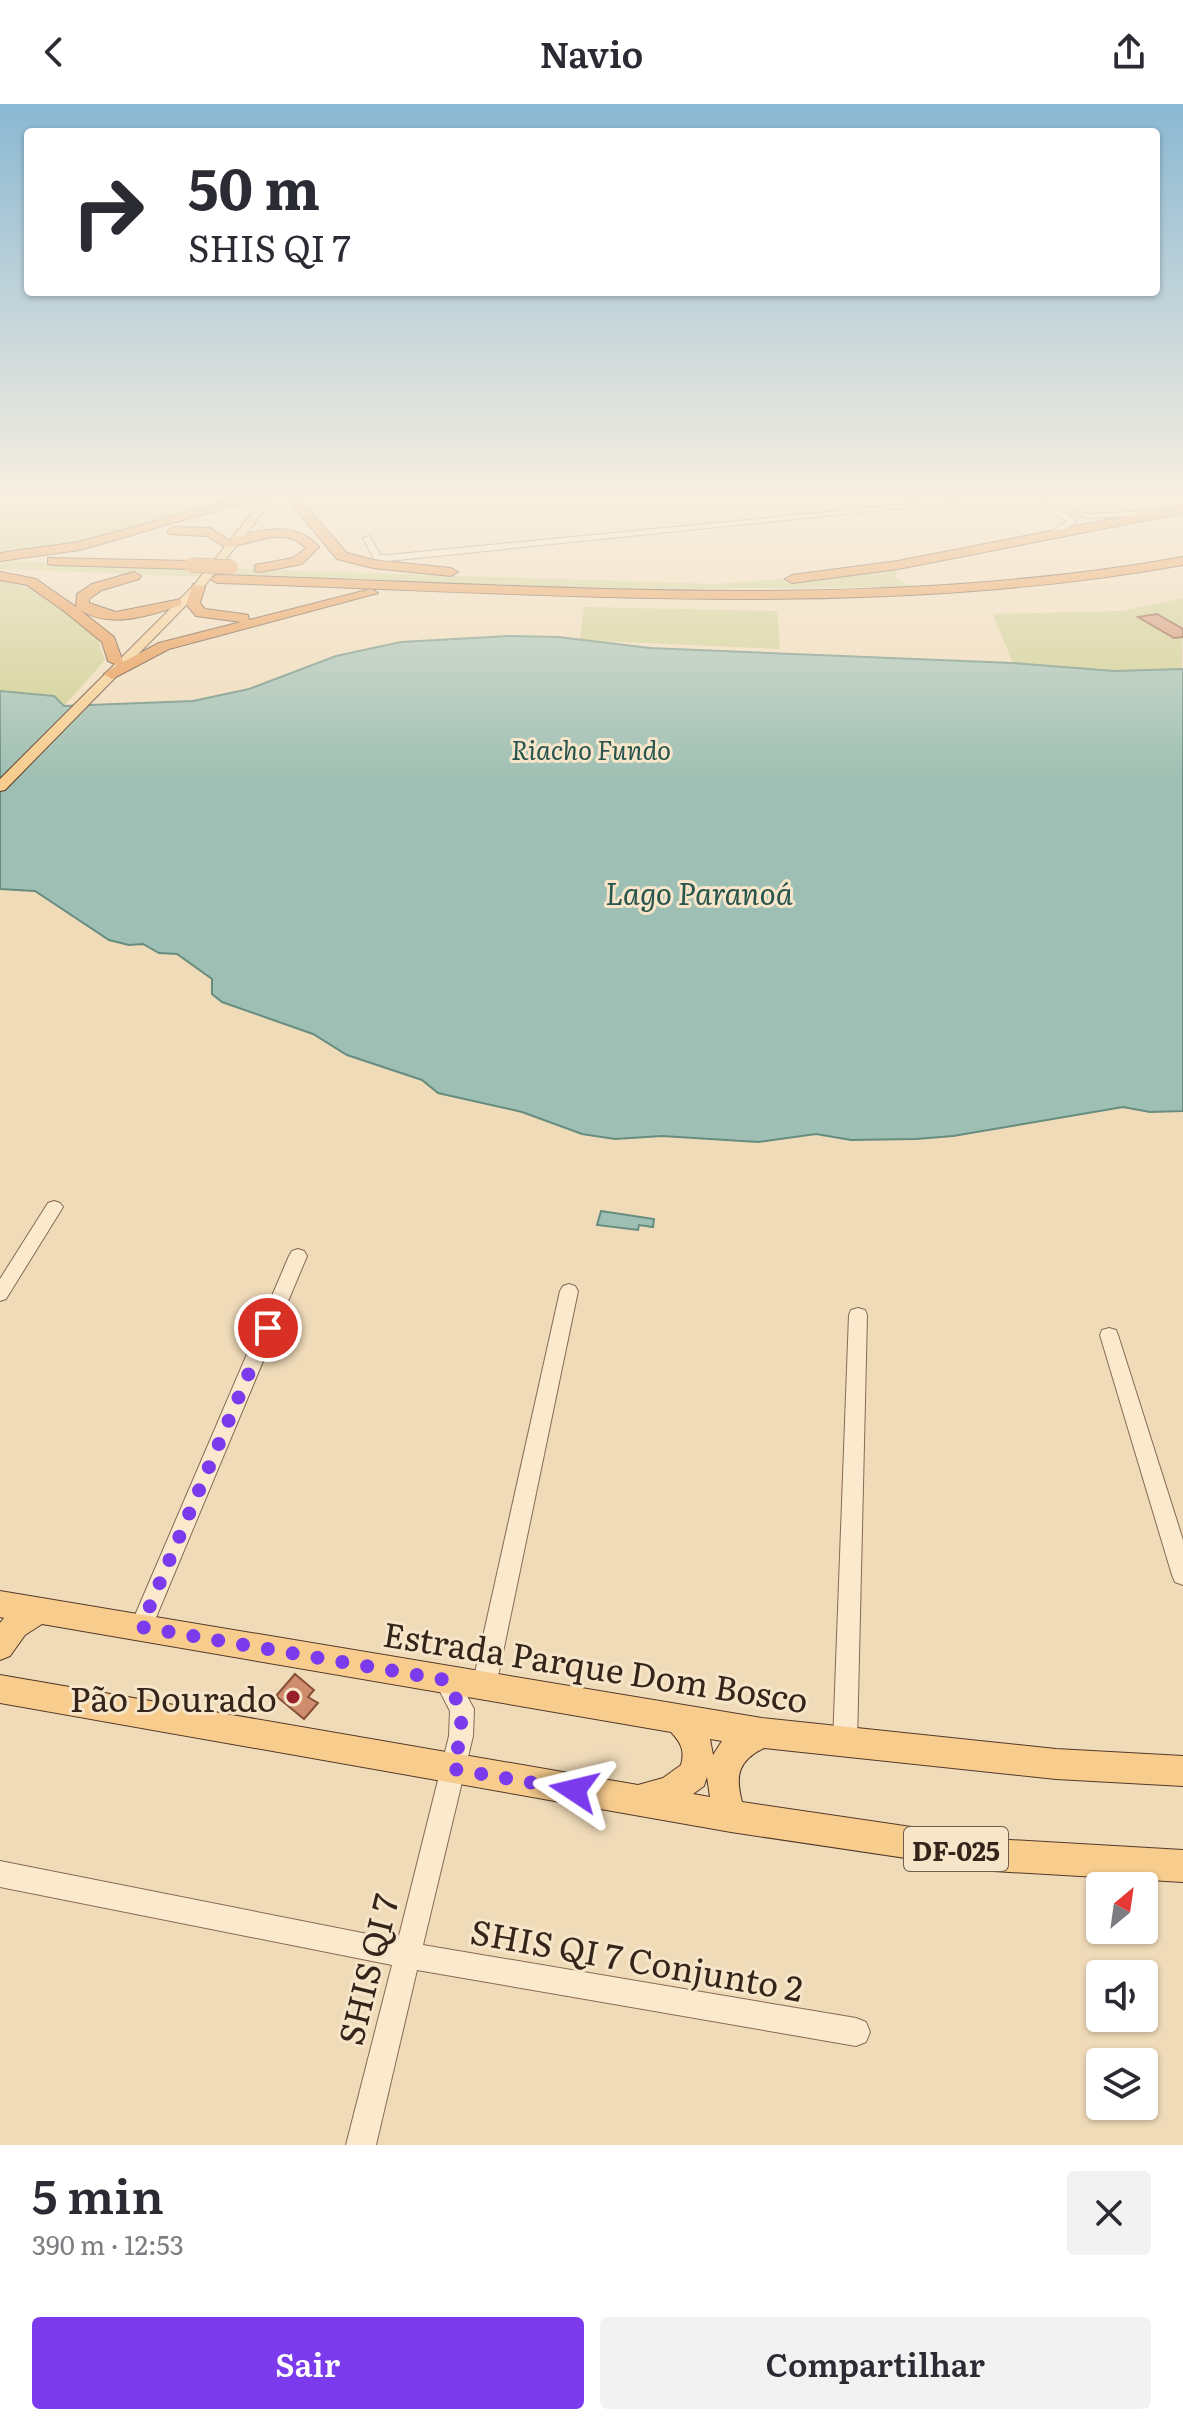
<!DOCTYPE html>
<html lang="pt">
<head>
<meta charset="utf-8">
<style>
	:root { --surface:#fff; --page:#f2f2f3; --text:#2b2b33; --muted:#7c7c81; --accent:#7c3aed }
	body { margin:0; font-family:Literata,serif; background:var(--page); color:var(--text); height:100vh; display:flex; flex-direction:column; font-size:30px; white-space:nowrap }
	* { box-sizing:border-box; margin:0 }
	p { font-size:26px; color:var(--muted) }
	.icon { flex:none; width:44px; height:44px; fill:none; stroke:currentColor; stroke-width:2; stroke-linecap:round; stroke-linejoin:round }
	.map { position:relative; height:2041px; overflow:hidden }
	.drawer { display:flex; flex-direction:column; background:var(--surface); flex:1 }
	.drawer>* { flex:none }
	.guide { position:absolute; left:24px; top:24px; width:1136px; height:168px; border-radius:8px; box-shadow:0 2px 6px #0004; background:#fff; color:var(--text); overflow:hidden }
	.needle { width:52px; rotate:29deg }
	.buttons { position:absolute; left:1086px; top:1768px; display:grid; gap:16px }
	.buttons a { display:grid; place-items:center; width:72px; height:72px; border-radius:8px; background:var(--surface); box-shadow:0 2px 6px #0004; font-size:40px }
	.pin { position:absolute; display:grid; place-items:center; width:68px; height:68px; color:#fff; margin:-34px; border:4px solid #fff; border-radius:50%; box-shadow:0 2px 8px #0007 }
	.me { position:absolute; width:88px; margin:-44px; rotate:280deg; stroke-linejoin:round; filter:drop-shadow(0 0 6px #0008) }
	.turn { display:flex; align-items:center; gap:28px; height:168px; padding:0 32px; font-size:36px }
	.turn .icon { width:104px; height:104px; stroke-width:2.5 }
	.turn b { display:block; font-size:56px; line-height:68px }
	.round { display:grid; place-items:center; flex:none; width:84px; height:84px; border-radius:8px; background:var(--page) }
	.head { display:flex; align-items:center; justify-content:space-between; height:136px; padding:0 32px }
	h1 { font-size:48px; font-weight:600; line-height:60px }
	.action { display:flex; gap:16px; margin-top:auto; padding:16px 32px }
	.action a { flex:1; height:92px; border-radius:8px; background:var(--accent); color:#fff; font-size:32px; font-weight:600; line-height:92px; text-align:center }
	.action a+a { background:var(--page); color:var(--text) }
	header { display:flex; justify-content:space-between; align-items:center; height:104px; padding:0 32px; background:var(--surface); font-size:36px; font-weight:600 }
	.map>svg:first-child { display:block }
</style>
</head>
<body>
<header><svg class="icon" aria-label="back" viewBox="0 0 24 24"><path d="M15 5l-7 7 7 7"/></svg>Navio<svg class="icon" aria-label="share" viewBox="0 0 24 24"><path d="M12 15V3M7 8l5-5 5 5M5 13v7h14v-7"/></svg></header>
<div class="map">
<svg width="1183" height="2041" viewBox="0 0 1183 2041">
	<rect width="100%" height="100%" fill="#f0dbb9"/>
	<path fill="#cccd8d" d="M0,392H259L60,447L0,452Z
		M0,457L716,480L897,465L895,473L913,483L569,486L0,465Z
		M0,476L32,485L81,520L97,534L105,556L64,602L0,587Z
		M1183,494L1182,565L1114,567L1013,559L993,510L1122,507Z
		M584,503L777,507L780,545L580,536Z"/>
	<path fill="#9ebfb3" stroke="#668d80" stroke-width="2" d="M509,532L558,533L650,544L1013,559L1114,567L1183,565V1007L1150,1008L1123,1003L953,1032L916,1035L851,1036L816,1030L758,1038L662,1032L615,1035L582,1030L522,1008L438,989L422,976L347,951L313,930L222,898L212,890V875L177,850L159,849L143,840L129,841L109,836L35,787L0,785V587L54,592L64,602L193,597L249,585L336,552L401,538Z
		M601,1107L654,1115L653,1123L639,1121L638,1126L597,1121Z"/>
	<path fill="#d08d6d" stroke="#875038" stroke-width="2" d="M1157,510L1183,525V533L1174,534L1138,513Z
		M295,1570L314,1586L308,1593L318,1599L304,1615L276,1592Z"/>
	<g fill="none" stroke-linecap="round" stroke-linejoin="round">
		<g stroke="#866a53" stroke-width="2">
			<path id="minor" d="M991,392L1008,393L388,457L374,455L363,434L370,432L380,451H388Z
				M1013,392L1089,410L1152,407L1156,409L1152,411L1089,414L1065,408L1076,418L1057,430L1053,427L1054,425L1067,418L1056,410V406L1013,396Z
				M54,1097L60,1099L63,1103L6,1195L0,1197V1175L48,1099Z
				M298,1145L304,1147L307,1152L152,1523L149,1531L141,1534L133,1531L130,1523L289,1152L292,1147Z
				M569,1180L575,1182L578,1187L496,1582L492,1590L484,1593L476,1590L472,1582L560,1187L563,1182Z
				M858,1204L865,1206L867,1211L857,1639L853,1647L845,1651L837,1647L833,1639L849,1211L851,1206Z
				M1109,1224L1116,1226L1118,1231L1183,1436V1481L1175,1478L1172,1471L1100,1231L1102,1226Z
				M446,1565L454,1568L474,1605L473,1632L423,1841L856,1914L866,1918L870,1928L866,1938L856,1942L417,1866L376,2041H346L392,1861L0,1783V1757L398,1836L449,1632L450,1607L434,1576L438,1568Z"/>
		</g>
		<g stroke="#533929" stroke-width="2">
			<path id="major" d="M266,392H276L202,485L5,686L0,687V675L194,481Z
				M0,1487L762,1614L1056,1645L1183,1652V1682L1056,1675L764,1644C738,1657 735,1671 742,1698L993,1735L1183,1746V1778L993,1767L731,1728L0,1599V1571L638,1681L663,1674L681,1661C685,1646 681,1639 671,1628L42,1520L25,1531L10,1552L0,1556V1519L4,1514L0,1513ZM710,1635L722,1637L713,1651ZM707,1673L710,1693L693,1690L704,1682Z"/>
		</g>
		<g stroke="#533929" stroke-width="2">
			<path id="highway" d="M247,392H266L80,446L0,457V449L79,438Z
				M285,392H297L347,449L373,456L451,464L458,468L451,472L373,464L337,455Z
				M1183,401V409L898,465L792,479L785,475L792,471L898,457Z
				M173,423L210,424L229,436C258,425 296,416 319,443L302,460L260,468L255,467V461L293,454L306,444C281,420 252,442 225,443L207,432L169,430L167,427Z
				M1183,453V461C866,518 537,488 217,479L210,475L217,471C537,480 866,510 1183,453Z
				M48,454L191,457L198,461L191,465L53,461L48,460Z
				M0,468L36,475L76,503L77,490L92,480L134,468L141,472L139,475L102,486L89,495V499L116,508L181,495V501C149,512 111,525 80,506L114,533L123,558L159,539L241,518L196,512L186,500L193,480L205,483L200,499L205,505L243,510L248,511L249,516L371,485L378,489L169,545L112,575L104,570L117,561L108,557L102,538L64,507L27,481L0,476Z"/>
		</g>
		<use href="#minor" fill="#fae9cc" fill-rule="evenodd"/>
		<use href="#major" fill="#f7cc8d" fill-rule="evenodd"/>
		<use href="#highway" fill="#e69043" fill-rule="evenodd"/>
		<g stroke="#533929" stroke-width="15" stroke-linecap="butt">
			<path id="highway-bridge" d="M191,461L231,463"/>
		</g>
		<use href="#highway-bridge" stroke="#e69043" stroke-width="14"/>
	</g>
	<linearGradient id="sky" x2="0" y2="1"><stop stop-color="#8ab8d3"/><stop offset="0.58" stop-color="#f8efe0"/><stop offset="1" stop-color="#f8efe0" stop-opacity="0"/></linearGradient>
	<rect width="1183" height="678" fill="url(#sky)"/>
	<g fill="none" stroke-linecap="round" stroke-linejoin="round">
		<path stroke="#7c3aed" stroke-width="14" stroke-dasharray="0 25.2" d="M268,1224L141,1523L446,1576C468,1612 462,1626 453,1665L574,1686"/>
	</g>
	<circle fill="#98212c" stroke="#f7e5c9" stroke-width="3" cx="293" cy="1593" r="8"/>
	<g text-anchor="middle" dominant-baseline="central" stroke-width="6" stroke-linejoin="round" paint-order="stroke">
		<g font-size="26" font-style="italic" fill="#28554e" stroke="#f7e5c9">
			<text x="591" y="644">Riacho Fundo</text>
		</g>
		<rect fill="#f7e5c9" stroke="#6e5e4e" stroke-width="2" x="904" y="1723" width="104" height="44" rx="6"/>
		<g font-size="26" font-weight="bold" fill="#342419">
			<text x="956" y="1745">DF-025</text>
		</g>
		<g font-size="30" font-style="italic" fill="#28554e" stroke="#f7e5c9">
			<text x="699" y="788">Lago Paranoá</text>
		</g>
		<g font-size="34" fill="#342419" stroke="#f7e5c9">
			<text transform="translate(596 1561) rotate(9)">Estrada Parque Dom Bosco</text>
			<text transform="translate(637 1854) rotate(10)">SHIS QI 7 Conjunto 2</text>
			<text transform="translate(366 1865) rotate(-76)">SHIS QI 7</text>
		</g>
		<g font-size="34" fill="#342419" stroke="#f7e5c9" text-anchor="end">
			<text x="277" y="1593">Pão Dourado</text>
		</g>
	</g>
</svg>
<div class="buttons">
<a><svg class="needle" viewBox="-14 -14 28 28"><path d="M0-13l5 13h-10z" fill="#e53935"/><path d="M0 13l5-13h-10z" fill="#7c7c81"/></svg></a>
<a><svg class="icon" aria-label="sound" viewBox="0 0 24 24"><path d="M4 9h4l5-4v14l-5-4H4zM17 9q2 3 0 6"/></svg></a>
<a><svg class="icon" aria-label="layers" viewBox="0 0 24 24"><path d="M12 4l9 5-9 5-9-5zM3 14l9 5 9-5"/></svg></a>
</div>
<div class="pin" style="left:268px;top:1224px;background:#d93025"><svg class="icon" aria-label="arrive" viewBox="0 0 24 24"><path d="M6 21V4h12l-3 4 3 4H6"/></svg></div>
<svg class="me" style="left:574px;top:1686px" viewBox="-20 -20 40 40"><path d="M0-17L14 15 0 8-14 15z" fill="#7c3aed" stroke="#fff" stroke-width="4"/></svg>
<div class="guide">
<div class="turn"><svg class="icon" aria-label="right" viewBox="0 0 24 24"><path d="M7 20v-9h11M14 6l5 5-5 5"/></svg><div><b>50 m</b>SHIS QI 7</div></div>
</div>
</div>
<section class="drawer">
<div class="head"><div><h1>5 min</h1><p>390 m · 12:53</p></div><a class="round"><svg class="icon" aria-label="close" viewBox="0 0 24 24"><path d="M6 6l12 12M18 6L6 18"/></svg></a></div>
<div class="action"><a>Sair</a><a>Compartilhar</a></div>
</section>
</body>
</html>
